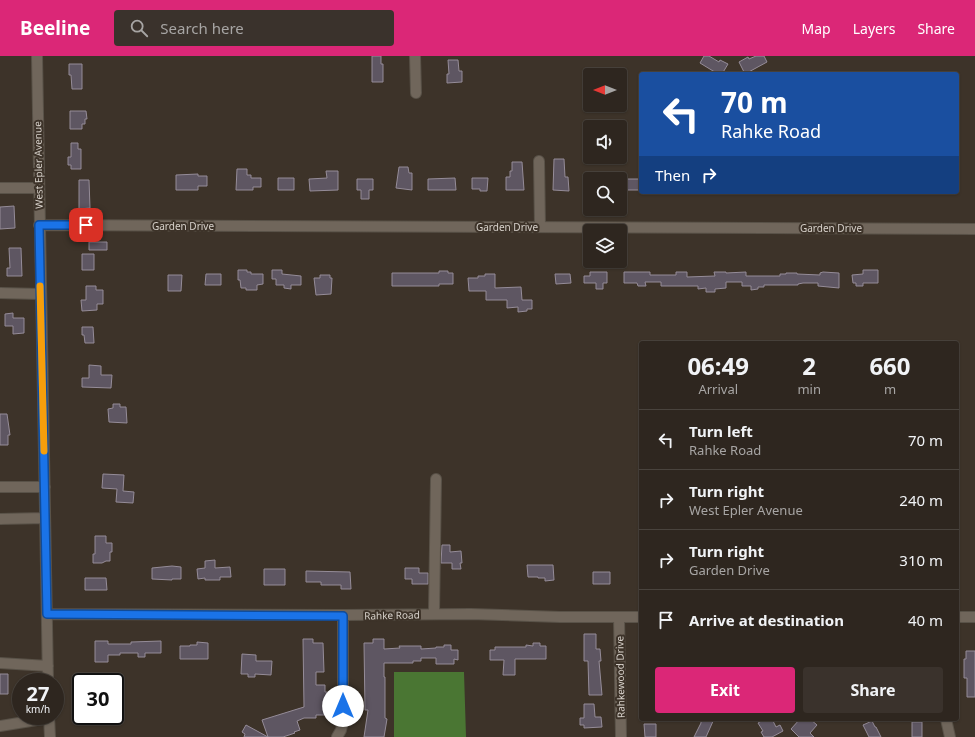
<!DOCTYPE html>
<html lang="en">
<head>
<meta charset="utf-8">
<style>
	:root { --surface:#2e261f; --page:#3a322c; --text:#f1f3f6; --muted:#a7a5a4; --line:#49433d; --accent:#db2777 }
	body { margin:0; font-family:"Noto Sans",sans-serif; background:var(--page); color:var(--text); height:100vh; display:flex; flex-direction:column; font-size:15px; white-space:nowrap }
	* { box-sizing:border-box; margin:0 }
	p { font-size:13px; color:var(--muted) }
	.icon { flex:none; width:22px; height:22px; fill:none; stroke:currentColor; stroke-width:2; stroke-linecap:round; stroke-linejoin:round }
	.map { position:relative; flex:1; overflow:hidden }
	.panel { position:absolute; left:639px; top:285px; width:320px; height:380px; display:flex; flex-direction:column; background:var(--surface); border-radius:4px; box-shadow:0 1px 3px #0004,0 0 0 1px var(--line) }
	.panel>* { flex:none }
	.guide { position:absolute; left:639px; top:16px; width:320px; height:122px; border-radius:4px; box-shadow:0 1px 3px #0004,0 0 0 1px var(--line); background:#1a4fa0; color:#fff; overflow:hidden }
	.needle { width:26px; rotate:270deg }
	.buttons { position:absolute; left:583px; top:12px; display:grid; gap:8px }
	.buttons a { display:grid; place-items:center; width:44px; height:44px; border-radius:4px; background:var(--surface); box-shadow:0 1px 3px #0004,0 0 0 1px var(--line); font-size:20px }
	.speed { position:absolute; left:12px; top:617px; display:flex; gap:8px; font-size:20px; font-weight:700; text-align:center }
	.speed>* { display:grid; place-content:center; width:52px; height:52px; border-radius:50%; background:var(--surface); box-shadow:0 1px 3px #0004,0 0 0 1px var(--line); line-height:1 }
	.speed small { font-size:10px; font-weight:400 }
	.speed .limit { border:2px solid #111; border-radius:6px; background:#fff; color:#111 }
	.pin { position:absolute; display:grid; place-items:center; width:34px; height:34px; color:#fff; margin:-17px; border-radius:8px; box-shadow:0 2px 6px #0006 }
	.me { position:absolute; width:44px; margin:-22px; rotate:0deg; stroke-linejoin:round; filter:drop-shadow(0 0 3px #0008) }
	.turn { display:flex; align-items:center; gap:14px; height:84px; padding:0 16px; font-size:18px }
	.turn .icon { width:52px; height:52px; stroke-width:2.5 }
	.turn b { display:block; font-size:28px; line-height:34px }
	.then { display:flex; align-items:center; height:38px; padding:0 16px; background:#0003; gap:8px; font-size:15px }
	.eta { display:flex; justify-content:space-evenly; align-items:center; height:68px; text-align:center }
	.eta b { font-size:24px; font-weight:700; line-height:28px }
	.button { display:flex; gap:8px; margin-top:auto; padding:8px 16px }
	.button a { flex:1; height:46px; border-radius:4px; background:var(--accent); color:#fff; font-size:16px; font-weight:700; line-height:46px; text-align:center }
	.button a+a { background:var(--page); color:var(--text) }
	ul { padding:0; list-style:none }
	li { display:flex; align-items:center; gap:12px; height:60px; padding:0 16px; border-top:1px solid var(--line) }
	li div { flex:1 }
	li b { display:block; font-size:15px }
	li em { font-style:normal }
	header { display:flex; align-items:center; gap:24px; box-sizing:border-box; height:56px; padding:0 20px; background:var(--accent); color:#fff }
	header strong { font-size:19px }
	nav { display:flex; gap:22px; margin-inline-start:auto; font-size:14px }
	.search { width:280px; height:36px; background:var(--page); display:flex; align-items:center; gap:10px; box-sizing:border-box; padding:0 14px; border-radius:4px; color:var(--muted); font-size:15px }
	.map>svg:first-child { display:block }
</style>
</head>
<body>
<header>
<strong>Beeline</strong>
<div class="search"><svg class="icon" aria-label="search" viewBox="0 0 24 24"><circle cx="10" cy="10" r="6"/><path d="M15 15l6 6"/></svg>Search here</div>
<nav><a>Map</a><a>Layers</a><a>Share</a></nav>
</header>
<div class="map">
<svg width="975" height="681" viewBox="0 0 975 681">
	<rect width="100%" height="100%" fill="#3d3329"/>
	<path fill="#4a7633" d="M394,616H464L466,681H394Z"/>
	<path fill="#5e5662" stroke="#958c98" d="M372,0H381V8H383V26H372Z
		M704,0H709L719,6L720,4L728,8L722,18H718L700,7Z
		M756,0H764L767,6L745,18L739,6L748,1L749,3Z
		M448,4H458L459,15H462V26L447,27V18H449Z
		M69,8H82V33H72L71,19H69Z
		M70,55H86L87,63H85V68H82V73H70Z
		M71,87H78V93H81V113H71V109H68V101H71Z
		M554,103H564L565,121H568L569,135L553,134Z
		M512,106H522L524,134H506V121H510V115H512Z
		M399,111H408L409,117H412V134L396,132Z
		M237,113H247V119H251V122H261V131H253V134H236Z
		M326,115H338V134L310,135L309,123L327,122Z
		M198,118V120H207V130H198V134H176V119Z
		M278,122H294V134H278Z
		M455,122L456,134H428V123Z
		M472,122H488L487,135H480V133H472Z
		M357,123H373V134H369V143H361V134H357Z
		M624,123H641V134H624Z
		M79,124H89L90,152L79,153Z
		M14,150L15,172L0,173V151Z
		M89,186H107V194H89Z
		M9,192H21L22,220H7V212H10Z
		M82,198H94V214H82Z
		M238,214H247V216H251V218H263V228L257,229V234H246V232H241L240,224H238Z
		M272,214H282V218L301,220V229H291V233L284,232V229H276V223H272Z
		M863,214H878V227H863V230H856V227H853L852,219L863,218Z
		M439,215H448V217H453V228H439V230H392V217H439Z
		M590,216H607V227H603V233H596V227H584V220H590Z
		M624,216H650V219H676V216H687V221L715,220L714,216H726V217L746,216V220H780V218H786V217H797V218L820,219V217L823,216L839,217V232L818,230V227H803L798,228V229H764V231H758V233L751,234V230H742V226H726V232L715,233V236H706V232L698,233V230H661V226H645L646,230H638L637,227H624Z
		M206,218H221V229H205Z
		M485,218H495V232L521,231L522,244H532V253H527V255L518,256V251L507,252V244H486V235H469L468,222H478V220H485Z
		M555,218H570L571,227L556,228Z
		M168,219H182L181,235H168Z
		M320,219H330V222H332L331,238L316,239L314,222H320Z
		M86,230H96V234H103V248H97V254L82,255L81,244H86Z
		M13,257V262H24V277L13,278V270H5V258Z
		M82,271H93L94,287H85L84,279H82Z
		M89,309L101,310V319H112L111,332L82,331V322H89Z
		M113,348H120V351H126L127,367L109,366L108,353L113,352Z
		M0,358H7L10,379H8V389H0Z
		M103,418L124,419L123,435L134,436L133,447L116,446L117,433L102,432Z
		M95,480H106V487H112V496H110V505H106L102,507H93V498H95Z
		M442,489H450V496L461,495L462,507H460L461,513H452V507H441Z
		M215,504V512L230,511L231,521H220V524H205V522L198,523L197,513L205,512V505Z
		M527,509H553L554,524L545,525V522H538V521H528Z
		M172,510L181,511V523H172V524L152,523V512Z
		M405,512H419V517H428V528H412V523H405Z
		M264,513H285V529H264Z
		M306,515L350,516L351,533H341V529H321V526H306Z
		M593,516H610V528H593Z
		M85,522H106L107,534H85Z
		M584,578H596V593H600L601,605H599L602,639H589L588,605H584Z
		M303,583H313V587H323L324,616H316V629H325V636H327V653H325V659H316V662H304L297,665L300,674L294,676L295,677L283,681H244L245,678L242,676L246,669L268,681L262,664L304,651Z
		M373,583H384V593L400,592L399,590H421V593L436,592V591H444V589H451V594H458V604L454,603V608H436V602H421V605H413V607H384V621H385V662L387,663L384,681H364L368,654H365L364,587H373Z
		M95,585H108V588H131V586L161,585V597H145V601H138V597H120V599H108V606H95Z
		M197,586L208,587V603H180V590H190V589H197Z
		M533,587H540V590H546V603H515V619H503L504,604H490V594H495V591H526V589L533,590Z
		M966,595H975V641H967V622H964V603H966Z
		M242,598L256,599V605H272L271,619L255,618V621H248V618H241Z
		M0,618H8V638H0Z
		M584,648H594L595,661H601L602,671L584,672V669H580V662H584Z
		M701,663H714L706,681H694L701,667Z
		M765,663H772L776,671L780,669L783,675L772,681H764L761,676L763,675L758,667Z
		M800,663H810L817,669L810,677L814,681H799L791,673Z
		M872,665L875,671H876L881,681H869L863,669Z
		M912,666H922V681H912Z
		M644,668H656V681H645Z"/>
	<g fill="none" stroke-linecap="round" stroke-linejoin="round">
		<g stroke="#595248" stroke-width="12">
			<path id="minor" d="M37,0L48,626
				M415,0L416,37
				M539,105L540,171
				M0,132H39
				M39,169L975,173
				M0,237L40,238
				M0,431H45
				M0,463L45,462
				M47,558L343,559L471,558L560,561H641
				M434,558L436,423
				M619,561L621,681
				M957,561H975
				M0,607L48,610
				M49,660L50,681
				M946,663L950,681
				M0,670L49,662
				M337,681L341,674L343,665V559"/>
		</g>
		<use href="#minor" stroke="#70665b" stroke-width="10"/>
	</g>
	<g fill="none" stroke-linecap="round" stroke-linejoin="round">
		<g stroke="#114b97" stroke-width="10">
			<path id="route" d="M86,169H39L47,558L343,560V650"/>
		</g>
		<use href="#route" stroke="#1a73e8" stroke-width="7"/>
		<path stroke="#f59e0b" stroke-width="7" d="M40,230L44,395"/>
	</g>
	<g text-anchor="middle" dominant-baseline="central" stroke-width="4" stroke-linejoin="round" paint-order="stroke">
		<g font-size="10" fill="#d7d1ca" stroke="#3d3329">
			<text transform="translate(38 109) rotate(-91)">West Epler Avenue</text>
			<text x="183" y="170">Garden Drive</text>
			<text x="507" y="171">Garden Drive</text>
			<text x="831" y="172">Garden Drive</text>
			<text transform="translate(392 559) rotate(-1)">Rahke Road</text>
			<text transform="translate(620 621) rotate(-91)">Rahkewood Drive</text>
		</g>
	</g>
</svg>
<div class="buttons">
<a><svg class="needle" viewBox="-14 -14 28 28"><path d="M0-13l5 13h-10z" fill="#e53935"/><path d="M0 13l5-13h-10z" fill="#a7a5a4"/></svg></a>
<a><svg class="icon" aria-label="sound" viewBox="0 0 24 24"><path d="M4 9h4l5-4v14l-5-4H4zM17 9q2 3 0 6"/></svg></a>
<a><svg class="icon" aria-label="search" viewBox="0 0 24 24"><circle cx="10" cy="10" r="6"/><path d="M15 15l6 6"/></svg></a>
<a><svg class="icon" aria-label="layers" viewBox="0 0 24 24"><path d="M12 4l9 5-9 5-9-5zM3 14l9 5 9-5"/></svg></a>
</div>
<div class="speed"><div>27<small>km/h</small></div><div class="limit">30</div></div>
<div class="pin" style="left:86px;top:169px;background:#d93025"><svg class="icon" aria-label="arrive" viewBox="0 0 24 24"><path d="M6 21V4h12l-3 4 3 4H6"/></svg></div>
<svg class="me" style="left:343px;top:650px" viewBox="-20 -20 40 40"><circle r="19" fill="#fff"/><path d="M0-13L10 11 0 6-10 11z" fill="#1a73e8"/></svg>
<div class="guide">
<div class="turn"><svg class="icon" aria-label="left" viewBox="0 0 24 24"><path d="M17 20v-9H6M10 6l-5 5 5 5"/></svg><div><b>70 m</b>Rahke Road</div></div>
<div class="then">Then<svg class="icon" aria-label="right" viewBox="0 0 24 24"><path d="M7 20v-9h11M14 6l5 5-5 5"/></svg></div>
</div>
<section class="panel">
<div class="eta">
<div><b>06:49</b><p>Arrival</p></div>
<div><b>2</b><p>min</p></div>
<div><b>660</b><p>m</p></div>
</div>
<ul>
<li><svg class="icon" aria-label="left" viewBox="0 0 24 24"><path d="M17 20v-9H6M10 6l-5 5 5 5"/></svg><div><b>Turn left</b><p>Rahke Road</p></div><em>70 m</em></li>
<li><svg class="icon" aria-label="right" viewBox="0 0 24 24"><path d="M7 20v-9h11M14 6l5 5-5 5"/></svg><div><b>Turn right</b><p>West Epler Avenue</p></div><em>240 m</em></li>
<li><svg class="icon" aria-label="right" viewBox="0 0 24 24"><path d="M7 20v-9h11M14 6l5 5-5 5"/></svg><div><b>Turn right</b><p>Garden Drive</p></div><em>310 m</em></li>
<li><svg class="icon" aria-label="arrive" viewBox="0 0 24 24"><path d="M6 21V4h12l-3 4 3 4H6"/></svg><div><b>Arrive at destination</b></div><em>40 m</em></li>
</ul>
<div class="button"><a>Exit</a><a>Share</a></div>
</section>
</div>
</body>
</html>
